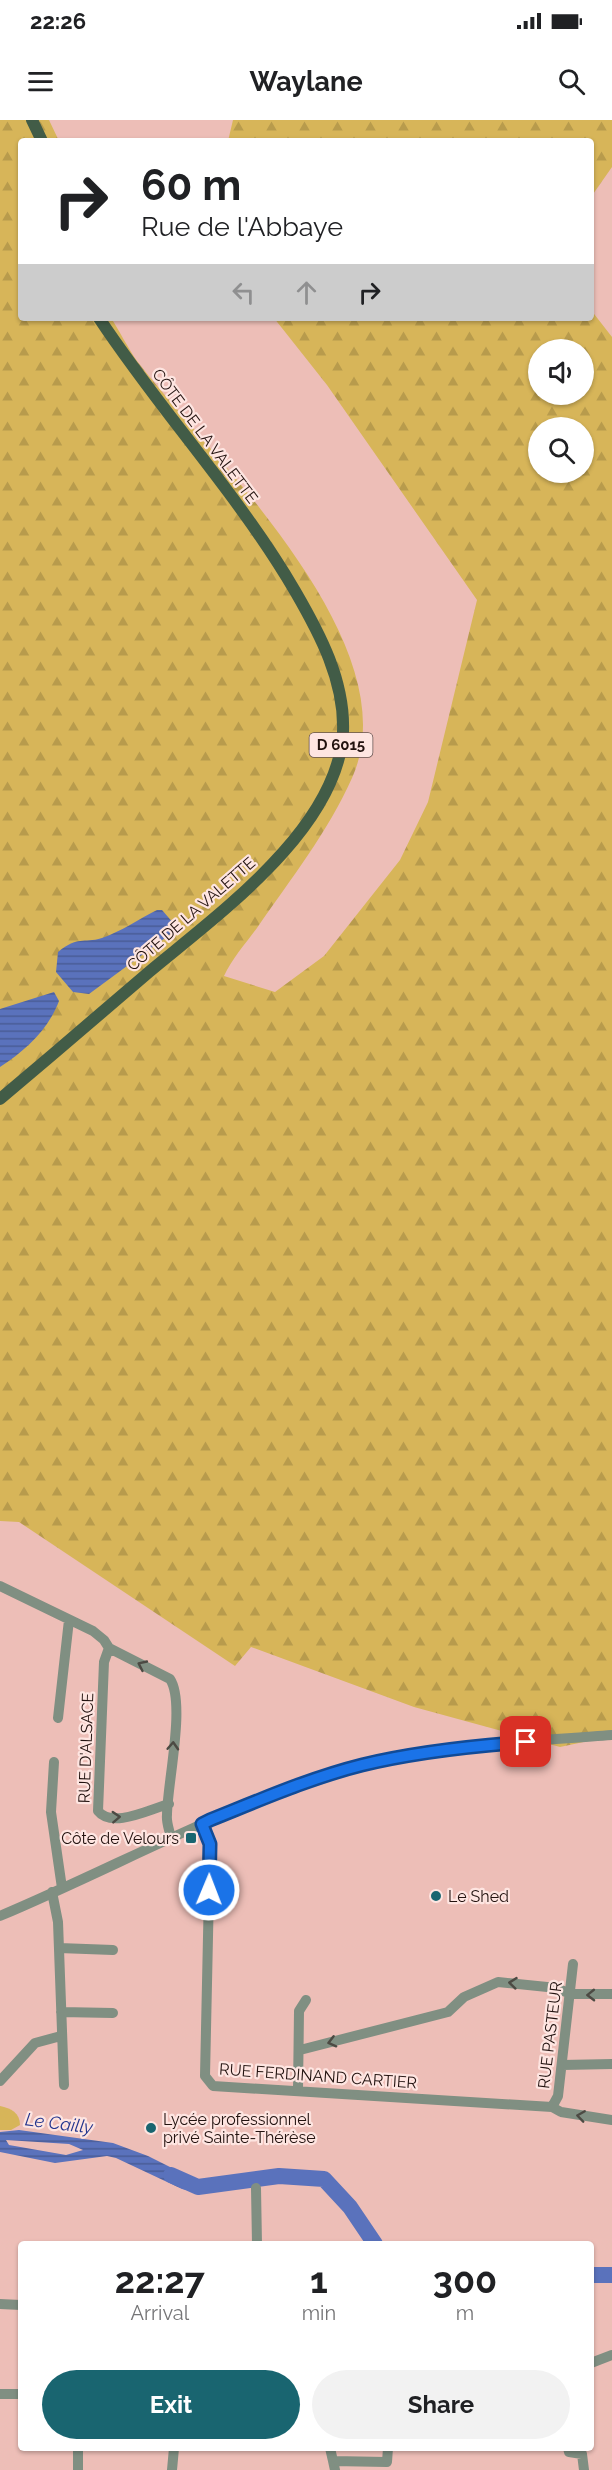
<!DOCTYPE html>
<html lang="en">
<head>
<meta charset="utf-8">
<style>
	:root { --surface:#fff; --page:#f2f2f2; --text:#202124; --muted:#757577; --accent:#196570 }
	body { margin:0; font-family:Raleway,sans-serif; background:var(--page); color:var(--text); height:100vh; display:flex; flex-direction:column; font-size:22px; white-space:nowrap }
	* { box-sizing:border-box; margin:0 }
	p { font-size:20px; color:var(--muted) }
	.icon { flex:none; width:33px; height:33px; fill:none; stroke:currentColor; stroke-width:2; stroke-linecap:round; stroke-linejoin:round }
	.map { position:relative; flex:1; overflow:hidden }
	.details { position:absolute; left:18px; top:2121px; width:576px; height:210px; display:flex; flex-direction:column; background:var(--surface); border-radius:6px; box-shadow:0 2px 4px #0004 }
	.details>* { flex:none }
	.hud { position:absolute; left:18px; top:18px; width:576px; height:183px; border-radius:6px; box-shadow:0 2px 4px #0004; background:#fff; color:var(--text); overflow:hidden }
	.buttons { position:absolute; left:528px; top:219px; display:grid; gap:12px }
	.buttons a { display:grid; place-items:center; width:66px; height:66px; border-radius:50%; background:var(--surface); box-shadow:0 2px 4px #0004; font-size:30px }
	.pin { position:absolute; display:grid; place-items:center; width:51px; height:51px; color:#fff; margin:-26px; border-radius:12px; box-shadow:0 3px 9px #0006 }
	.me { position:absolute; width:66px; margin:-33px; rotate:1deg; stroke-linejoin:round; filter:drop-shadow(0 0 4px #0008) }
	.turn { display:flex; align-items:center; gap:21px; height:126px; padding:0 24px; font-size:27px }
	.turn .icon { width:78px; height:78px; stroke-width:2.5 }
	.turn b { display:block; font-size:42px; line-height:51px }
	.lanes { display:flex; align-items:center; height:57px; padding:0 24px; background:#0003; justify-content:center; gap:30px; direction:ltr }
	.lanes .off { opacity:.35 }
	.eta { display:flex; justify-content:space-evenly; align-items:center; height:102px; text-align:center }
	.eta b { font-size:36px; font-weight:700; line-height:42px }
	.action { display:flex; gap:12px; margin-top:auto; padding:12px 24px }
	.action a { flex:1; height:69px; border-radius:36px; background:var(--accent); color:#fff; font-size:24px; font-weight:700; line-height:69px; text-align:center }
	.action a+a { background:var(--page); color:var(--text) }
	.status { display:flex; justify-content:space-between; align-items:center; height:42px; padding:0 30px; background:var(--surface); direction:ltr }
	.status svg { height:16px; fill:currentColor }
	header { display:flex; justify-content:space-between; align-items:center; height:78px; padding:0 24px; background:var(--surface); font-size:27px; font-weight:700 }
	.map>svg:first-child { display:block }
</style>
</head>
<body>
<div class="status"><b>22:26</b><svg viewBox="0 0 49 12"><path d="M0 12V9h3v3zM5 12V6h3v6zM10 12V3h3v9zM15 12V0h3v12zM26 1h20v11H26zM47 4h2v5h-2z"/></svg></div>
<header><svg class="icon" aria-label="menu" viewBox="0 0 24 24"><path d="M4 6h16M4 12h16M4 18h16"/></svg>Waylane<svg class="icon" aria-label="search" viewBox="0 0 24 24"><circle cx="10" cy="10" r="6"/><path d="M15 15l6 6"/></svg></header>
<div class="map">
<svg width="612" height="2350" viewBox="0 0 612 2350">
	<defs>
		<pattern id="forest-firs" width="22" height="20" patternUnits="userSpaceOnUse" patternTransform="scale(1.5)"><rect width="22" height="20" fill="#d7b559"/><path d="M5 1l3.5 6h-7zM16 11l3.5 6h-7z" fill="#b89b4c"/></pattern>
		<pattern id="water-rules" width="6" height="5" patternUnits="userSpaceOnUse" patternTransform="scale(1.5)"><rect width="6" height="5" fill="#5a72bc"/><path d="M0 2.5h6" fill="none" stroke="#4a5c97"/></pattern>
	</defs>
	<rect width="100%" height="100%" fill="#edbeb7"/>
	<path fill="url(#forest-firs)" fill-rule="evenodd" d="M0,0H49L59,21H21V198H111C120,212 128,228 137,241C211,337 412,525 352,658C328,712 290,760 257,808C246,823 232,839 224,856L275,872L324,836L400,740L428,682L477,480L327,265L274,198H591V190L612,217V1616L560,1627L414,1587L251,1527L235,1546L19,1402L0,1401ZM538,230H584V274H538ZM538,308H584V352H538Z
		M233,0H612V47L591,77V21H228Z"/>
	<path fill="#d7b559" d="M0,1986C11,1988 20,1993 20,2005L11,2010H0Z"/>
	<path fill="url(#water-rules)" fill-rule="evenodd" d="M157,790H162L175,805L176,810L89,874L73,872L56,852L58,832C79,815 82,824 102,818C120,812 139,799 157,790Z
		M54,872L59,881C48,910 26,930 0,947V889Z
		M19,2010L113,2023L148,2036L192,2058L191,2071L182,2069L116,2038L107,2036L55,2043L0,2032V2012ZM6,2020L69,2024L83,2030L66,2035L9,2025Z"/>
	<g fill="none" stroke-linecap="round" stroke-linejoin="round">
		<path stroke="#5a72bc" stroke-width="16" d="M171,2055L198,2067L279,2056L324,2059L350,2087L375,2124
			M591,2155H612"/>
		<path stroke="#808f82" stroke-width="10" d="M0,1466L93,1511L104,1520L109,1528L170,1559C186,1583 167,1665 167,1695C166,1703 170,1711 171,1719
			M109,1528L104,1542L98,1691C112,1709 150,1689 169,1684
			M58,1598L69,1500
			M54,1642L51,1692L62,1768
			M202,1704L210,1724L205,1956L213,1966L552,1987L561,1992L612,2000
			M52,1772L58,1802L64,1965
			M0,1796C114,1748 223,1687 342,1650C429,1624 523,1622 612,1615
			M59,1828L113,1830
			M61,1892L113,1893
			M300,1930L448,1892L464,1877L498,1862L557,1868L570,1874H612
			M562,1945L612,1944
			M0,1961L35,1923L61,1916
			M298,1970L299,1891L306,1880
			M552,1987L558,1976L573,1844
			M256,2068L257,2124
			M0,2184L21,2185
			M591,2243L612,2235
			M0,2274H21
			M78,2328V2350
			M330,2328L333,2341
			M568,2328L569,2332L582,2334L584,2350
			M172,2350L174,2328
			M335,2350L333,2341L387,2342L388,2328"/>
		<path stroke="#425c47" stroke-width="12" d="M32,0L42,21
			M0,979C50,937 99,895 149,852C217,795 338,709 343,612C345,561 320,514 295,471C239,375 161,292 99,198"/>
	</g>
	<defs><path id="oneway-chevron" d="M-2-3.5L2.5 0L-2 3.5" fill="none" stroke-width="1.6" stroke-linecap="round" stroke-linejoin="round" transform="scale(1.5)"/></defs>
	<g stroke="#4c4a43">
		<use href="#oneway-chevron" transform="translate(142 1545) rotate(-155)"/>
		<use href="#oneway-chevron" transform="translate(173 1626) rotate(-87)"/>
		<use href="#oneway-chevron" transform="translate(116 1697) rotate(-3)"/>
		<use href="#oneway-chevron" transform="translate(513 1863) rotate(-174)"/>
		<use href="#oneway-chevron" transform="translate(591 1875) rotate(179)"/>
		<use href="#oneway-chevron" transform="translate(332 1922) rotate(166)"/>
		<use href="#oneway-chevron" transform="translate(581 1996) rotate(-172)"/>
	</g>
	<g fill="none" stroke-linecap="round" stroke-linejoin="round">
		<g stroke="#114b97" stroke-width="15">
			<path id="route" d="M209,1770L210,1724L202,1704L210,1700C260,1680 310,1658 362,1645C415,1632 472,1626 526,1622"/>
		</g>
		<use href="#route" stroke="#1a73e8" stroke-width="10"/>
	</g>
	<g fill="#196570" stroke="#fee5e1" stroke-width="2">
		<rect x="185" y="1712" width="12" height="12" rx="3"/>
		<circle cx="436" cy="1776" r="6"/>
		<circle cx="151" cy="2008" r="6"/>
	</g>
	<g text-anchor="middle" dominant-baseline="central" stroke-width="4.5" stroke-linejoin="round" paint-order="stroke">
		<rect fill="#fee5e1" stroke="#64514e" stroke-width="1.5" x="309.5" y="613" width="63" height="24" rx="4.5"/>
		<g font-size="15" font-weight="bold" fill="#22120f">
			<text x="341" y="625">D 6015</text>
		</g>
		<g font-size="16" fill="#22120f" stroke="#fee5e1">
			<text transform="translate(205 316) rotate(53)">CÔTE DE LA VALETTE</text>
			<text transform="translate(191 794) rotate(-41)">CÔTE DE LA VALETTE</text>
			<text transform="translate(86 1628) rotate(-88)">RUE D'ALSACE</text>
			<text transform="translate(550 1915) rotate(-83)">RUE PASTEUR</text>
			<text transform="translate(318 1956) rotate(4)">RUE FERDINAND CARTIER</text>
		</g>
		<g font-size="16" fill="#22120f" stroke="#fee5e1" text-anchor="start">
			<text x="179" y="1718" text-anchor="end">Côte de Velours</text>
			<text x="448" y="1776">Le Shed</text>
			<text x="163" y="1999">Lycée professionnel<tspan x="163" dy="18">privé Sainte-Thérèse</tspan></text>
		</g>
		<g font-size="18" font-style="italic" fill="#23358e" stroke="#fee5e1">
			<text transform="translate(59 2003) rotate(7)">Le Cailly</text>
		</g>
	</g>
</svg>
<div class="buttons">
<a><svg class="icon" aria-label="sound" viewBox="0 0 24 24"><path d="M4 9h4l5-4v14l-5-4H4zM17 9q2 3 0 6"/></svg></a>
<a><svg class="icon" aria-label="search" viewBox="0 0 24 24"><circle cx="10" cy="10" r="6"/><path d="M15 15l6 6"/></svg></a>
</div>
<div class="pin" style="left:526px;top:1622px;background:#d93025"><svg class="icon" aria-label="arrive" viewBox="0 0 24 24"><path d="M6 21V4h12l-3 4 3 4H6"/></svg></div>
<svg class="me" style="left:209px;top:1770px" viewBox="-20 -20 40 40"><circle r="17" fill="#1a73e8" stroke="#fff" stroke-width="3"/><path d="M0-11L8 9 0 5-8 9z" fill="#fff"/></svg>
<div class="hud">
<div class="turn"><svg class="icon" aria-label="right" viewBox="0 0 24 24"><path d="M7 20v-9h11M14 6l5 5-5 5"/></svg><div><b>60 m</b>Rue de l'Abbaye</div></div>
<div class="lanes"><svg class="icon off" aria-label="left" viewBox="0 0 24 24"><path d="M17 20v-9H6M10 6l-5 5 5 5"/></svg><svg class="icon off" aria-label="ahead" viewBox="0 0 24 24"><path d="M12 20V5M6 11l6-6 6 6"/></svg><svg class="icon" aria-label="right" viewBox="0 0 24 24"><path d="M7 20v-9h11M14 6l5 5-5 5"/></svg></div>
</div>
<section class="details">
<div class="eta">
<div><b>22:27</b><p>Arrival</p></div>
<div><b>1</b><p>min</p></div>
<div><b>300</b><p>m</p></div>
</div>
<div class="action"><a>Exit</a><a>Share</a></div>
</section>
</div>
</body>
</html>
